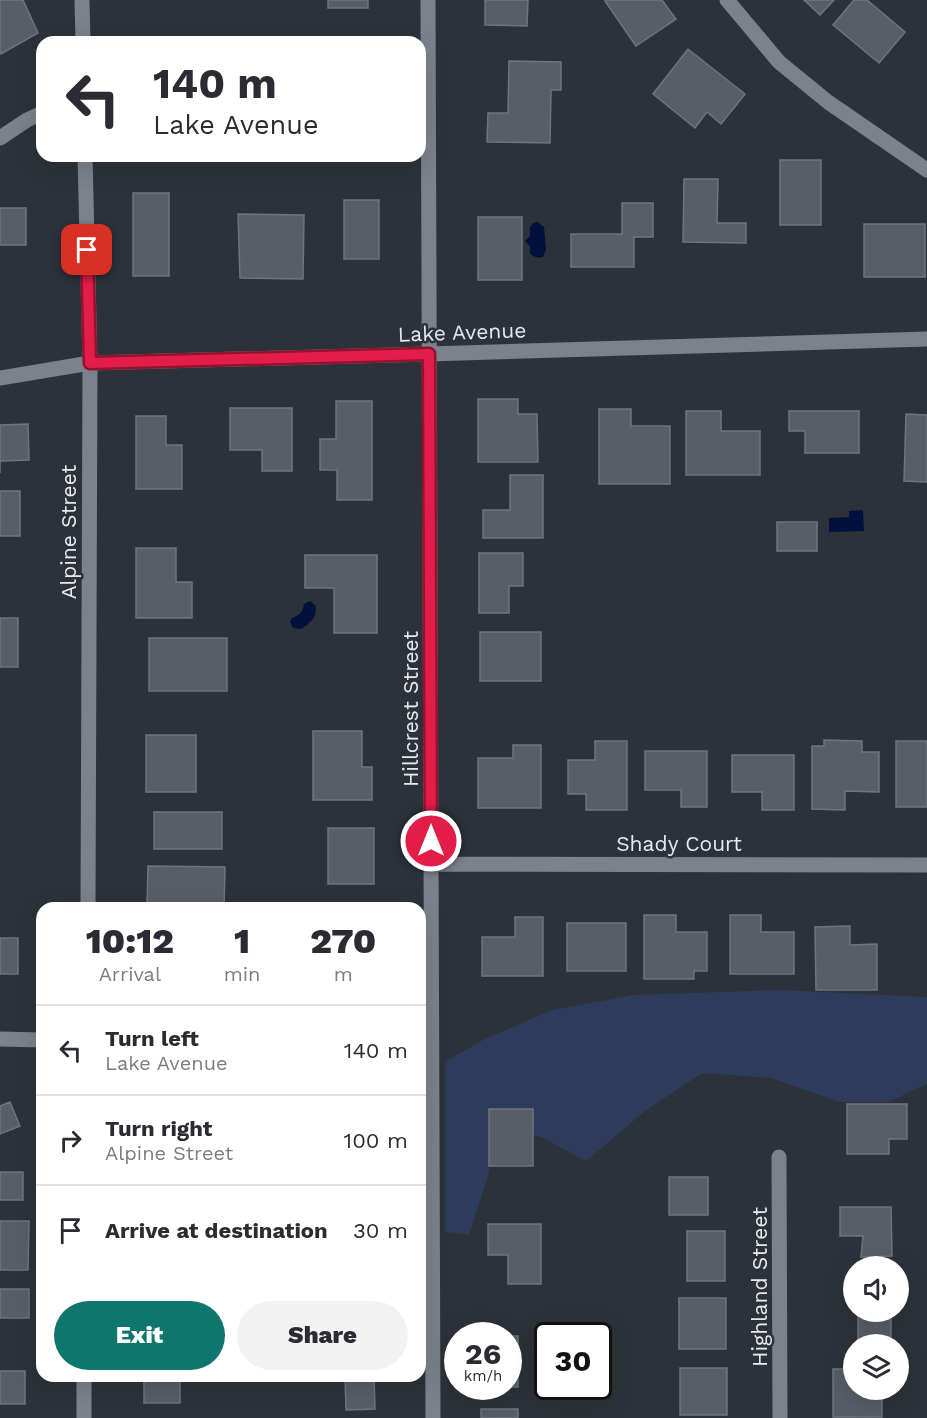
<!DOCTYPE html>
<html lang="en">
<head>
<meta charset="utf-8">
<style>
	:root { --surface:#fff; --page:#f2f2f3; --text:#2b2b33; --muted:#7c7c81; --line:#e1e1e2; --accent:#0f766e }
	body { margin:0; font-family:"Work Sans",sans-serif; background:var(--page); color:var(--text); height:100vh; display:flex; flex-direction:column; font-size:22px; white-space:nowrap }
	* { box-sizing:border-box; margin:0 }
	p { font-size:20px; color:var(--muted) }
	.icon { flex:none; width:33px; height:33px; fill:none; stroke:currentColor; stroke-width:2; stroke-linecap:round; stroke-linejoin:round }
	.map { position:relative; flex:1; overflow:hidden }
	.panel { position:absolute; left:36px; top:902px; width:390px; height:480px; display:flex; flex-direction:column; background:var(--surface); border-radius:18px; box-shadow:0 6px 24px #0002 }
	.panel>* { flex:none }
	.banner { position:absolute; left:36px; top:36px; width:390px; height:126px; border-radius:18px; box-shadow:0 6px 24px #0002; background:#fff; color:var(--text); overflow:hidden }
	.controls { position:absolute; left:843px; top:1256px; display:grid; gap:12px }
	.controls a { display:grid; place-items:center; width:66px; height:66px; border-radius:50%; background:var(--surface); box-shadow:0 6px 24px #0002; font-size:30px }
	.speed { position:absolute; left:444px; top:1322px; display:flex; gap:12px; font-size:30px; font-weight:700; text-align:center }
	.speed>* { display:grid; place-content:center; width:78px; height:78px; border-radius:50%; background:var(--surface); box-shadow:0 6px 24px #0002; line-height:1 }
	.speed small { font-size:15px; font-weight:400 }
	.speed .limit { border:3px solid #111; border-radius:9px; background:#fff; color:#111 }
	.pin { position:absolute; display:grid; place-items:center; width:51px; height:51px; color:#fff; margin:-26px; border-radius:12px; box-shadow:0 3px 9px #0006 }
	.me { position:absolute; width:66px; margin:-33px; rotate:0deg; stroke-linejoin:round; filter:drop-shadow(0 0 4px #0008) }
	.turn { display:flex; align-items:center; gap:21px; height:126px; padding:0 18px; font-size:27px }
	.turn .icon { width:78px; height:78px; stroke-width:2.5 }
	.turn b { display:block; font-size:42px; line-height:51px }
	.eta { display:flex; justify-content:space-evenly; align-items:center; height:102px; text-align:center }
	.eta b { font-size:36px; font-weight:800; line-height:42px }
	.cta { display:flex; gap:12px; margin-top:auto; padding:12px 18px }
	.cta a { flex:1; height:69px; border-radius:36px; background:var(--accent); color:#fff; font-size:24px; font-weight:800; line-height:69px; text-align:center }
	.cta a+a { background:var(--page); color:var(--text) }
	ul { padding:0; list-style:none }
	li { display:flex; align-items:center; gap:18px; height:90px; padding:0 18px; border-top:2px solid var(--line) }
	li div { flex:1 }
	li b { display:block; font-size:22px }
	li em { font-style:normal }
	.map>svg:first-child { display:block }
</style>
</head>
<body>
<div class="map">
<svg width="927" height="1418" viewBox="0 0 927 1418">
	<rect width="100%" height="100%" fill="#2d323a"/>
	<path fill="#2d3c5a" d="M780,990L927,997V1084L888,1102H839L771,1078L702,1073L644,1112L586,1161L541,1137L498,1128L488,1176L469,1235L445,1232V1062L483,1040L551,1010L634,995Z"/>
	<path fill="#02103e" d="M538,222L544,227L546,250L543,257C538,258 534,257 530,254V247L525,241L530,236V227L533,223Z
		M863,510L864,531L829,532V518L849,517V511Z
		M310,601L316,606C317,618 310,623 301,629L293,628L290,622L292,618C300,615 303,612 304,604Z"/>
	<path fill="#585d66" stroke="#6f747e" stroke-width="1.5" d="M0,0H23L38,33L1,54L0,52Z
		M328,0H368V8H328Z
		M485,0H528L527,26L485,25Z
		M607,0H662L676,19L636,46L605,1Z
		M804,0H834L820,15Z
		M854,0H867L905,32L879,63L833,25Z
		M688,49L745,94L721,124L707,112L695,128L653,94Z
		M509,61L561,62V90H551L550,143L487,142L488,113H508Z
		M780,160H821V225H780Z
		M684,179H718L717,223H746V243L683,242Z
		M133,193H169V276H133Z
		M344,200H379V259H344Z
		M622,203H653V237H634V267H571V234H622Z
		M0,208H26V245H0Z
		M238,214L304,215L303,279L240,278Z
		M478,217H522V280H478Z
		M864,224H925V277H864Z
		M478,399H518V414H537L538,462H478Z
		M336,401H372V500H337V470H320V439H336Z
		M230,408H292V471H262V450H230Z
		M599,409H631V426H670V484H599Z
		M686,411H721V431H760V475H686Z
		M789,411H859V453H805V431H789Z
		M906,414L927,415V482L904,481Z
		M136,416H166V445H182V489H136Z
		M28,424L29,460L0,461V473V425Z
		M510,475H543V538H483V510H510Z
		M0,491H20V536H0Z
		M777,522H817V551H777Z
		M136,548H176V582H192V618H136Z
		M479,553H523V586H509V613H479Z
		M305,555H377V633H334V588H305Z
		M0,618H18V667H0Z
		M480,632H541V681H480Z
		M149,638H227V691H149Z
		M313,731H362V767H372V800H313Z
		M146,735H196V792H146Z
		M824,740L862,741V752H879V792L845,791V810L812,809V746H824Z
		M595,741H627V810H586V794H568V760H595Z
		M896,741H927V807H896Z
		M513,745H541V808H478V758H513Z
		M645,751H707V807H681V790H645Z
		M732,755H794V810H762V792H732Z
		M154,812H222V849H154Z
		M328,828H374V884H328Z
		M148,866L225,867L224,908H164V905H147Z
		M644,915H676V932H707V971H694V979H644Z
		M730,915H761V932H794V974H730Z
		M515,917H543V976H482V937H515Z
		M567,923H626V971H567Z
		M850,926V945L877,944V990H816L815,927Z
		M0,938H18V974H0Z
		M10,1102L20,1126L0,1134V1106Z
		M847,1104H907V1139H889V1154H847Z
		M489,1109H533V1166H489Z
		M0,1172H23V1200H0Z
		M669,1177H708V1215H669Z
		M840,1207H891L892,1256L861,1257L863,1236H840Z
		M0,1221H29L28,1270H0Z
		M488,1224H541V1284H508V1255H488Z
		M687,1231H725V1281H687Z
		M0,1289H29V1318H0Z
		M679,1298H726V1349H679Z
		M858,1311H891V1342H858Z
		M508,1336H518V1387H484L508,1386Z
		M680,1368H727V1415H680Z
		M833,1369H854V1389H882V1417H833Z
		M0,1371H25V1404H0Z
		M144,1376H180V1403H144Z
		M345,1376H374L375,1409L346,1410Z
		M481,1409H518V1418H481Z"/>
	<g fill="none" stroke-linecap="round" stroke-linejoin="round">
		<path stroke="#7c818b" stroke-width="15" d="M82,0L83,42
			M428,0L433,1418
			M727,0L779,62L828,102L927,170
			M0,138L27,120L42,113
			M85,156L90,363L88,908
			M0,378L90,363L429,354L927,339
			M431,864L927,865
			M0,1039L42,1040
			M779,1157L780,1418
			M84,1418V1376"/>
	</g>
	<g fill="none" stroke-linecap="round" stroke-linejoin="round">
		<g stroke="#92132f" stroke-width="15">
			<path id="route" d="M87,250L90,363L429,354L431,841"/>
		</g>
		<use href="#route" stroke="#e11d48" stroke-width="10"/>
	</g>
	<g text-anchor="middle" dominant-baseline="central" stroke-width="5" stroke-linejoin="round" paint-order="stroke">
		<g font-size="21" fill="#e6e9ee" stroke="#2d323a">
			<text transform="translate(462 332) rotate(-2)">Lake Avenue</text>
			<text transform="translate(68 532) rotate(-90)">Alpine Street</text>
			<text transform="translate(410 709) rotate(-90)">Hillcrest Street</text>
			<text x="679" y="843">Shady Court</text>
			<text transform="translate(759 1287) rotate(-90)">Highland Street</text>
		</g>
	</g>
</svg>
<div class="controls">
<a><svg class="icon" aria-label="sound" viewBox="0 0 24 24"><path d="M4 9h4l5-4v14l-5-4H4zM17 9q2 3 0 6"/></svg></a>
<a><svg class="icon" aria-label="layers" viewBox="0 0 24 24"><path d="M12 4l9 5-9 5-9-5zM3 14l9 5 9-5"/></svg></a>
</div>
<div class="speed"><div>26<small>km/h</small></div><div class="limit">30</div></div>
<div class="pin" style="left:87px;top:250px;background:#d93025"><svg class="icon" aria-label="arrive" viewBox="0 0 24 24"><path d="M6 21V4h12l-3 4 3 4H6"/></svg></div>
<svg class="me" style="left:431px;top:841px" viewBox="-20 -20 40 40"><circle r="17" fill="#e11d48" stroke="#fff" stroke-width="3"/><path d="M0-11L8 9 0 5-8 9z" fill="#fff"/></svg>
<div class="banner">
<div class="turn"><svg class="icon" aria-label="left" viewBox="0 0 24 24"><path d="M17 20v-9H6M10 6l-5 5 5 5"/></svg><div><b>140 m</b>Lake Avenue</div></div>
</div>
<section class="panel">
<div class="eta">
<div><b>10:12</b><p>Arrival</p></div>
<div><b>1</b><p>min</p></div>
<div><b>270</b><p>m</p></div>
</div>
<ul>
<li><svg class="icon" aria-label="left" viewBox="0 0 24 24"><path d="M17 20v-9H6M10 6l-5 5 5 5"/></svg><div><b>Turn left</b><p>Lake Avenue</p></div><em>140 m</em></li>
<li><svg class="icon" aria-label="right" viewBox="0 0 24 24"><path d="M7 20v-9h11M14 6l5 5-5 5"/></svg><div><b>Turn right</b><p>Alpine Street</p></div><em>100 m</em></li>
<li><svg class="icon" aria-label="arrive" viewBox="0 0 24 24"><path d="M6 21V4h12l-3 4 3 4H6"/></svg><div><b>Arrive at destination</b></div><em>30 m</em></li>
</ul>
<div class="cta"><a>Exit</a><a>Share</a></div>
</section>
</div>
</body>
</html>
